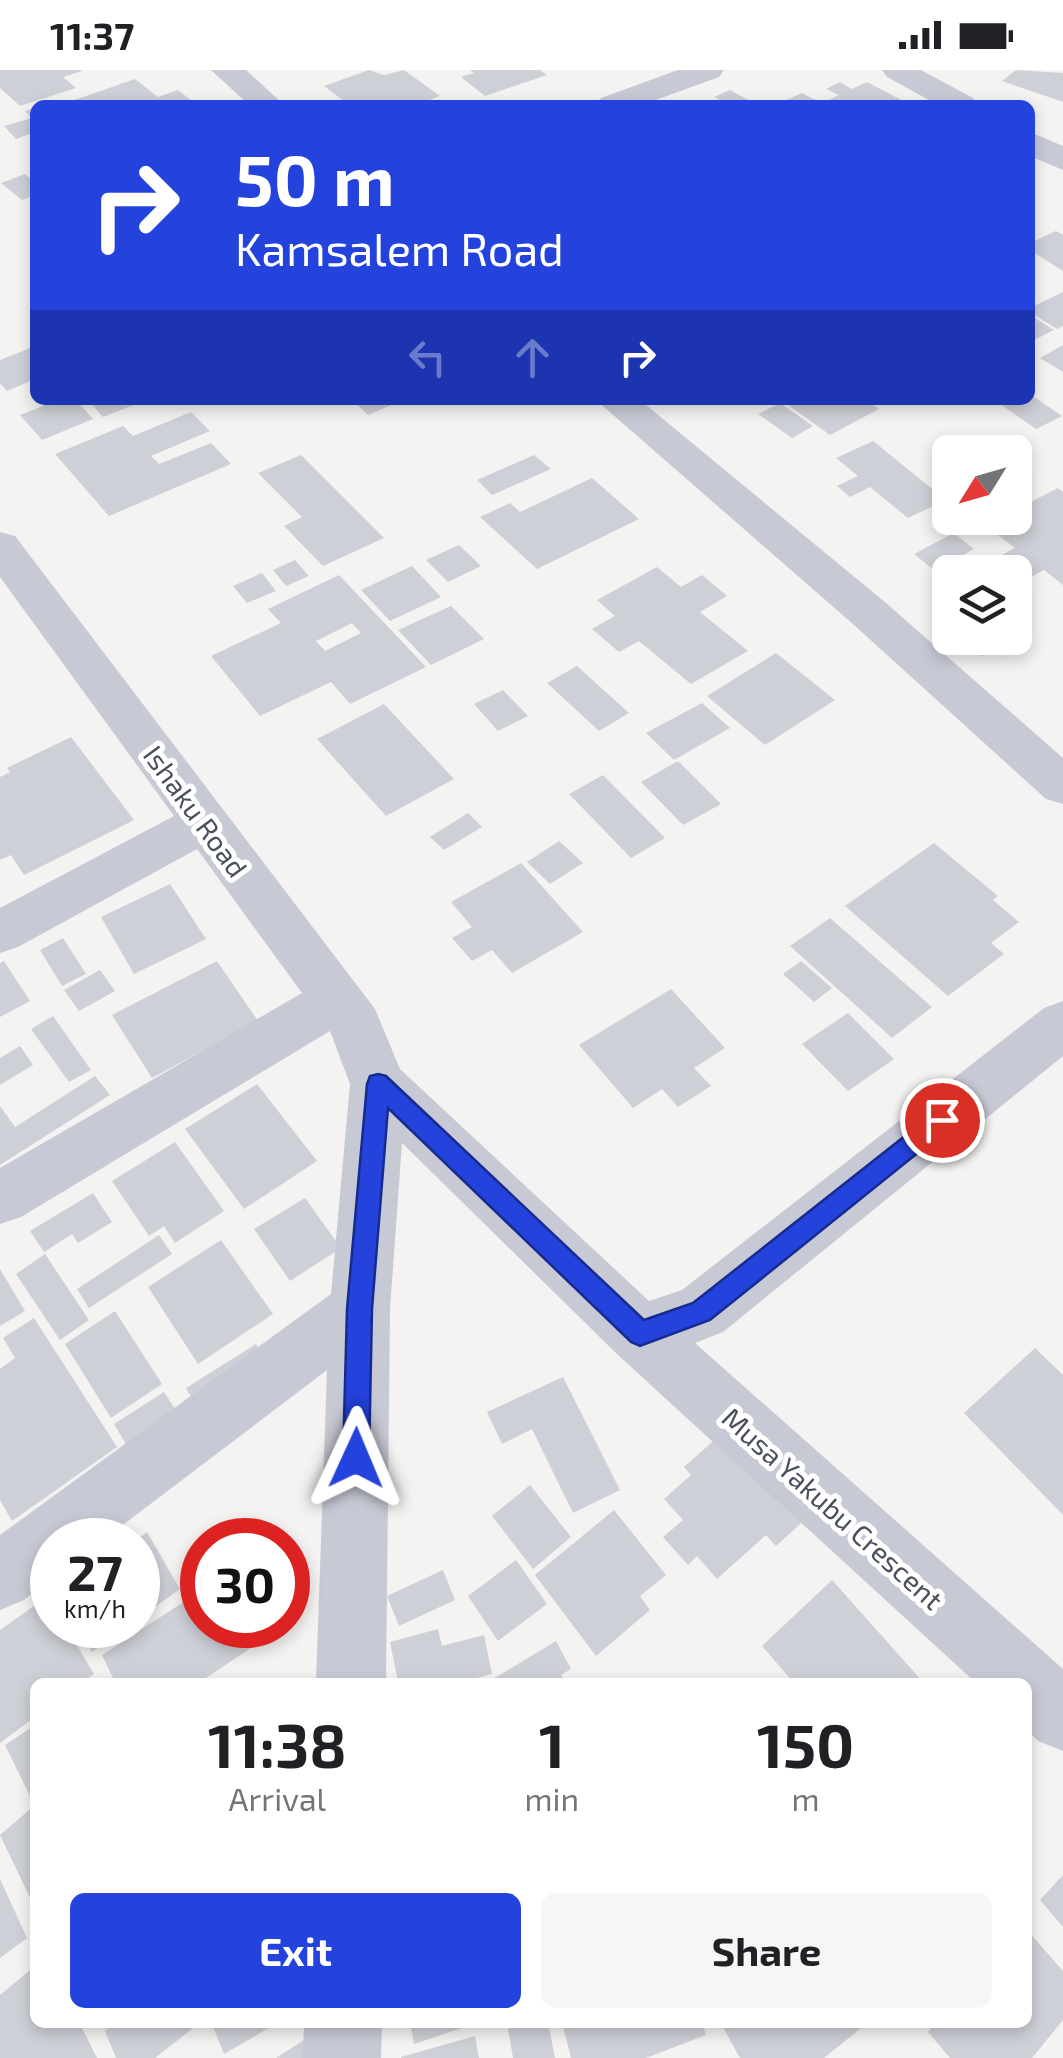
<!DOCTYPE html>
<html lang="en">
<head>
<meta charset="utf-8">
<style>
	:root { --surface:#fff; --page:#f6f6f6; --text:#202124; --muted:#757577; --accent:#2442dc }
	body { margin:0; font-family:"Exo 2",sans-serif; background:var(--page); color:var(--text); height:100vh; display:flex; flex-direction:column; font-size:38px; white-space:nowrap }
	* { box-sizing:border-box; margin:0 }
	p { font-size:32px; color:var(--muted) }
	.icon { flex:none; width:55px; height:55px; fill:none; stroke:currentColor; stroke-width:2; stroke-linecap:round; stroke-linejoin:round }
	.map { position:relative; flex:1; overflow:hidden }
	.drawer { position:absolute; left:30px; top:1608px; width:1002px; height:350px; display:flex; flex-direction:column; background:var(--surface); border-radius:15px; box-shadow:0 5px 15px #0003 }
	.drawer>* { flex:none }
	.banner { position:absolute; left:30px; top:30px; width:1005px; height:305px; border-radius:15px; box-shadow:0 5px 15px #0003; background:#2442dc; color:#fff; overflow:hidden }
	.needle { width:65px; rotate:233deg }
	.buttons { position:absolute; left:932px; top:365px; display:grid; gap:20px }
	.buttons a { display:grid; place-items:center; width:100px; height:100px; border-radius:15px; background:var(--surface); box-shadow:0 5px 15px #0003; font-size:50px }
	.speed { position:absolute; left:30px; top:1448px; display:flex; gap:20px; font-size:50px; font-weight:700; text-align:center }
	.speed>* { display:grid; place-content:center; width:130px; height:130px; border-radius:50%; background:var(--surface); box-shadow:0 5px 15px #0003; line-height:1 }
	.speed small { font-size:25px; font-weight:400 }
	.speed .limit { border:15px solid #d22; background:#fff; color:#111 }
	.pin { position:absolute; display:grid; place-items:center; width:85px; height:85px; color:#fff; margin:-42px; border:5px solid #fff; border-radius:50%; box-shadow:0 2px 10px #0007 }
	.me { position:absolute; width:110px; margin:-55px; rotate:1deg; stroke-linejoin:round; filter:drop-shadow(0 0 8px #0008) }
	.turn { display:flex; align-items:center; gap:35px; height:210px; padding:0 40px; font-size:45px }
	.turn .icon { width:130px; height:130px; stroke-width:2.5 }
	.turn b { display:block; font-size:70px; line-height:85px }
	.lanes { display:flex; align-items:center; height:95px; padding:0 40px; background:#0003; justify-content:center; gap:50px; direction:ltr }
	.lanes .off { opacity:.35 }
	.eta { display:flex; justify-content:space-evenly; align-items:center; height:170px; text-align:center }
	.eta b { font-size:60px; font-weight:700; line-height:70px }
	.action { display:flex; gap:20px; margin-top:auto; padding:20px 40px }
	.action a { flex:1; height:115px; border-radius:15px; background:var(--accent); color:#fff; font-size:40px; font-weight:700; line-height:115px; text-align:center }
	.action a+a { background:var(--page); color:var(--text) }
	.status { display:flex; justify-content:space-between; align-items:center; height:70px; padding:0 50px; background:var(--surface); direction:ltr }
	.status svg { height:28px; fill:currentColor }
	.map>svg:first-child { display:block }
</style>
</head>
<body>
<div class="status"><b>11:37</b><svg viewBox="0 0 49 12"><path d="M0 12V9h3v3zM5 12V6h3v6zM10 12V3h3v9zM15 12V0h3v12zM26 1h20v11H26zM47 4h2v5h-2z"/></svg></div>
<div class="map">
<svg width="1063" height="1988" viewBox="0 0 1063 1988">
	<rect width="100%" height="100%" fill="#f4f3f2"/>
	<path fill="#ced0d7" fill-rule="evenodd" d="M0,0H82V1L63,7L76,18L20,36L0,18Z
		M369,0L384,5L404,0L440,26L417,35H349L324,16Z
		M470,0H540L547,5L485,26L461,7L474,3Z
		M1016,0L1063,3V32L1002,11Z
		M135,9L158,27L178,20L197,35H60Z
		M840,12L852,19L867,12L911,35L824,32L839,25L826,19Z
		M730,20L750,31L729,35L714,27Z
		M802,23L825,35H775Z
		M35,38V62L16,69L4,56L32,48L25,41Z
		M25,104L35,112V125L22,130L1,113Z
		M1056,161L1063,165V201L1030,180V173Z
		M1063,222V256L1057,259L1030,242V238Z
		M1030,245L1054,260L1030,272Z
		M1063,275V302L1040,288Z
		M33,277L35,309L7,321L0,313V290Z
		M1030,324L1062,346L1036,359L994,330H1030Z
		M58,330H76L93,349L42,370L20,345Z
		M88,330H146L103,347Z
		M352,330H403L368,345Z
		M781,330H866L879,339L830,365Z
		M780,333L813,356L792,368L758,344Z
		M191,342L210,361L151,386L159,394L211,373L231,394L109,446L55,384L123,356L133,366Z
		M873,371L946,430L908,448L870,417L850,427L837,416L858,406L836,388Z
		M301,385L384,468L323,496L284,456L302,447L258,403Z
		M534,385L551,399L492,425L477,410Z
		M592,408L639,449L537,499L480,447L510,433L520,442Z
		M1058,418L1063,422V515L1044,500L1029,508L1000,486L1015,478L986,456L1001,448H1015V440Z
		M954,463L974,479L935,501L914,484Z
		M459,475L481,496L448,512L426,490Z
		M295,490L309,506L286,516L273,500Z
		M412,496L441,527L390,551L361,520Z
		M657,497L681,517L702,505L727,526L700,542L748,581L691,614L639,571L619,582L592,559L615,546L597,530Z
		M262,503L276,521L247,533L233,516Z
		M339,505L426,597L350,634L331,612L260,646L211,586L281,553L268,539ZM352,553L361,563L325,581L316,571Z
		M451,536L484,569L431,595L398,560Z
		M959,568H996L1004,573L982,586Z
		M776,583L835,630L765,675L707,626Z
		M577,596L629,643L599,661L547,613Z
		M503,620L528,646L498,661L474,634Z
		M702,633L730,658L674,690L646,663Z
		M384,634L454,709L386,746L317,669Z
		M71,667L134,750L24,805L11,785L0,790V707L10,702L7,698Z
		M678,691L721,734L683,755L641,712Z
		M603,705L665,768L631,788L569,724Z
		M468,743L482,757L444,780L430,767Z
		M559,771L583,793L550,814L527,792Z
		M934,773L998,826L993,830L1019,852L991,873L1004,884L948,926L845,836Z
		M521,793L583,862L512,903L492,880L472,891L452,868L472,857L451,832Z
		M170,814L206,869L134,904L101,847Z
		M830,848L932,937L892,968L790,876Z
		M63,868L86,904L62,916L40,880Z
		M4,891L30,931L0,947V893Z
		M217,891L258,951L152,1008L112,945Z
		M801,891L832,918L814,932L783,904Z
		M100,900L115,921L79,941L64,920Z
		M671,919L725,978L694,998L711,1016L678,1037L662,1019L633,1038L579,975Z
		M848,943L894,989L848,1021L802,974Z
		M53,946L91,1000L69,1012L31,959Z
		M20,976L33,995L0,1015V988Z
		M95,1006L110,1025L0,1095V1036L15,1057Z
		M257,1014L317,1091L244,1139L185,1059Z
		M175,1072L224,1141L175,1173L164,1156L149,1166L112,1111Z
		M93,1123L112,1152L78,1173L72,1164L44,1182L30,1161Z
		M305,1128L341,1178L290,1211L254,1159Z
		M159,1165L172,1184L89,1238L77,1219Z
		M221,1170L273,1244L198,1294L148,1217Z
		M45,1184L89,1250L60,1270L16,1204Z
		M0,1199L25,1241L0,1256Z
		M115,1241L162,1314L111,1348L65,1274Z
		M34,1248L117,1377L12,1451L0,1430V1299L15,1288L3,1268Z
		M256,1274L268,1294L197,1338L186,1318Z
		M1035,1278L1063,1305V1445L964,1343Z
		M563,1307L620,1420L573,1443L532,1359L502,1374L487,1342Z
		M164,1322L181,1348L130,1381L114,1354Z
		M728,1358L809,1446L776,1476L766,1465L717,1509L697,1486L688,1495L663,1467L683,1450L664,1429L691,1405L684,1397Z
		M530,1415L571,1467L533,1499L492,1446Z
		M614,1440L666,1505L640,1526L650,1540L596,1586L535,1505Z
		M147,1462L180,1519L138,1549V1469Z
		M516,1490L547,1534L498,1571L468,1526Z
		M443,1500L455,1530L399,1556L387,1526Z
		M832,1510L923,1612H793L762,1576Z
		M288,1511L304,1542L288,1553Z
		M202,1520V1555H285L200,1612H115L102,1585Z
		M48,1526L52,1533V1555H65L94,1604L82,1612H35V1647L0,1673V1560Z
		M76,1555H130L92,1582Z
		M438,1559L442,1576L484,1565L492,1604L462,1612H398L390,1572Z
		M556,1571L571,1599L561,1605L565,1612H488Z
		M35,1655V1722L30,1726L5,1675Z
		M35,1735V1838L0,1765Z
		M1063,1805V1857L1040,1830Z
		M0,1809L27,1868L0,1888Z
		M1028,1861L1063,1901V1950L1032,1988H950L928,1962L936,1952H1028Z
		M35,1896V1952H79L97,1988H0V1925Z
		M117,1952H191L193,1958L155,1988H116L105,1961Z
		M211,1952H279L224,1984Z
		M410,1952H461L462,1958L414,1974Z
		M528,1952H548L555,1988H513L508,1959Z
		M562,1952H702L706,1965L646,1988H571Z
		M720,1952H856L860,1959L824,1988H740Z
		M475,1966L479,1988H401V1987Z
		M304,1970V1988H276Z"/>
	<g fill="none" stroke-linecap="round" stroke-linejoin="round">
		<path fill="#c7cad5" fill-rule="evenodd" d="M211,0H246L284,35H249Z
			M678,0H724L719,7L642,35H596L601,28Z
			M882,0H921L973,28L978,35H938L887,7Z
			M1030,62L1063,76V100L1030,86Z
			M596,330H640L886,533L1063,688V734L1046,729L854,555Z
			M0,462L15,466L375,939L400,999L649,1231L682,1220L1044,938L1063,931V986L723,1262L695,1273L1063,1599V1681L1038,1671L1028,1661V1612H975L618,1285L402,1073L390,1239L386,1612H316L327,1300L103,1470H52V1508L24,1530L0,1540V1465L331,1224L350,1014L330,961L21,1147L0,1154V1098L302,923L197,779L18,877L0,883V838L174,746L0,507Z
			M304,1952H382L381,1988H303Z"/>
	</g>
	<path fill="#2442dc" stroke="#172b8f" stroke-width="2.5" d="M378,1004L386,1006L644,1250L693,1233L934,1043H950L954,1050L950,1057L710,1250L640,1276L631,1272L388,1038L372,1239L369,1388L365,1398L356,1402L347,1398L343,1388L347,1239L367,1014L370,1006Z"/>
	<g text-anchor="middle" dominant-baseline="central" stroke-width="10" stroke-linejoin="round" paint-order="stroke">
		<g font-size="28" fill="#4a4f5e" stroke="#fff">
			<text transform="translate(196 741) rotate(54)">Ishaku Road</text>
			<text transform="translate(833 1438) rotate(42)">Musa Yakubu Crescent</text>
		</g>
	</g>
</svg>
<div class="buttons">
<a><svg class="needle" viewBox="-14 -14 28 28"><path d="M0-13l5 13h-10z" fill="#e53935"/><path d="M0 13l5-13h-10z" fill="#757577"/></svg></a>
<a><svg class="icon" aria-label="layers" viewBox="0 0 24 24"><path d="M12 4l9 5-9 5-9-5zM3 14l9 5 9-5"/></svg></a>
</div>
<div class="speed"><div>27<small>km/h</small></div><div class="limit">30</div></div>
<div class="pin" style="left:942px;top:1050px;background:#d93025"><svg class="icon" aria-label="arrive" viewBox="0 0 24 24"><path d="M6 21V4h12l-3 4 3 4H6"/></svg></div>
<svg class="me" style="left:356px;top:1388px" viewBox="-20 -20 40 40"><path d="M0-17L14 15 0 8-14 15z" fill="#2442dc" stroke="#fff" stroke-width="4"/></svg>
<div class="banner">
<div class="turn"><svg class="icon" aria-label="right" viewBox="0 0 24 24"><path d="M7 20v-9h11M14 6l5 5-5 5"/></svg><div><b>50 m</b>Kamsalem Road</div></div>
<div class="lanes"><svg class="icon off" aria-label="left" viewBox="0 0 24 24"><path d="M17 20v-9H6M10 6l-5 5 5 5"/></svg><svg class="icon off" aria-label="ahead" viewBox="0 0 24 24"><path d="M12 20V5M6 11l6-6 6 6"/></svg><svg class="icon" aria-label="right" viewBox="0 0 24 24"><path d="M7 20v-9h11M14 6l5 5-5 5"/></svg></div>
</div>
<section class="drawer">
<div class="eta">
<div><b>11:38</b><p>Arrival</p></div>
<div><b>1</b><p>min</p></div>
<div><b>150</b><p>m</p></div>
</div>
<div class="action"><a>Exit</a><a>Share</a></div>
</section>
</div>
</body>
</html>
